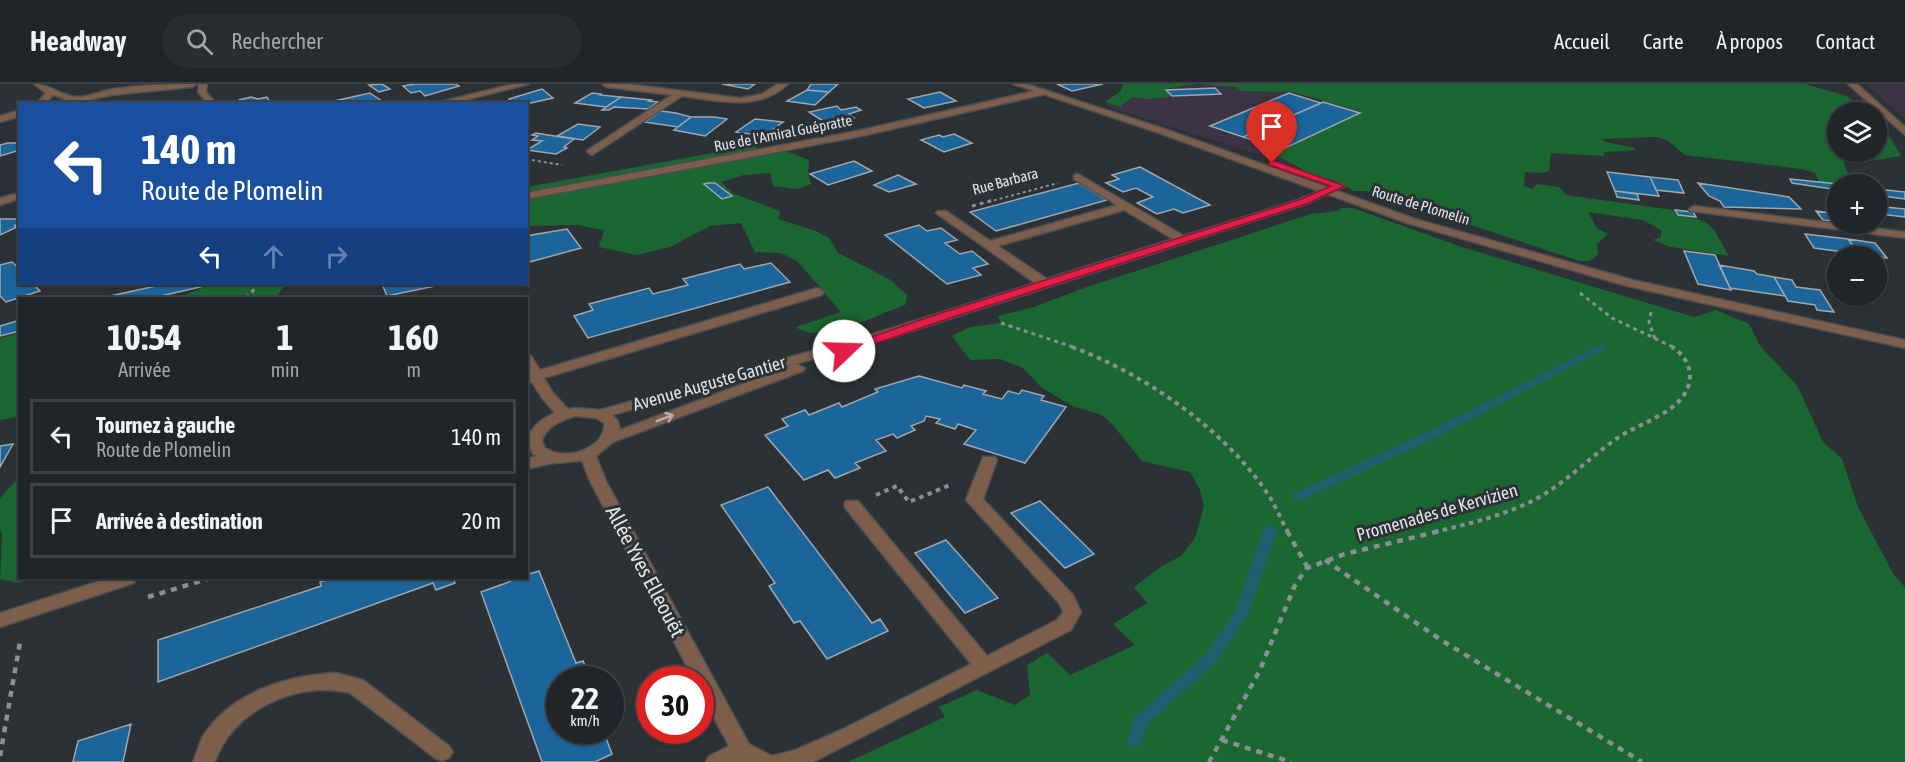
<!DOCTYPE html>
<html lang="fr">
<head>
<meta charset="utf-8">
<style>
	:root { --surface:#212528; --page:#292d30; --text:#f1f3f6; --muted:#a2a5a8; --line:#3e4245 }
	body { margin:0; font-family:"Asap Condensed",sans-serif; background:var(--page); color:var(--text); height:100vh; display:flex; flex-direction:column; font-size:22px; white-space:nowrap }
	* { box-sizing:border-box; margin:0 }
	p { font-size:20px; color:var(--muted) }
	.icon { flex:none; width:33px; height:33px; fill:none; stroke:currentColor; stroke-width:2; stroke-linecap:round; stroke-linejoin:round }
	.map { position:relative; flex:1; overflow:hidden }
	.drawer { position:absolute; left:18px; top:213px; width:510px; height:282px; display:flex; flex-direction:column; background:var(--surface); border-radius:0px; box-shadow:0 2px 4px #0004,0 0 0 2px var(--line) }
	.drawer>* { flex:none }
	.top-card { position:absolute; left:18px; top:18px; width:510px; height:183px; border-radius:0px; box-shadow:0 2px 4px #0004,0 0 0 2px var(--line); background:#1a4fa0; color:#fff; overflow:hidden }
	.fabs { position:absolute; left:1827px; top:18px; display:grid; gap:12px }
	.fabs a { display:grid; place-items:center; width:60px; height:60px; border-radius:50%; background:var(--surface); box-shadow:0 2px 4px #0004,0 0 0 2px var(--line); font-size:30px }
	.speed { position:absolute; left:546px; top:582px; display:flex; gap:12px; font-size:30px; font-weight:700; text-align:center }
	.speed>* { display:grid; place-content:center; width:78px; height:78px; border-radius:50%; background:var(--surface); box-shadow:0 2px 4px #0004,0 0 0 2px var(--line); line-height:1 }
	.speed small { font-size:15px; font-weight:400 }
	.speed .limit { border:9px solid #d22; background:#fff; color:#111 }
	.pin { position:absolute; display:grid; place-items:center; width:51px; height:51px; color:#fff; margin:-62px -26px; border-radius:50% 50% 50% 0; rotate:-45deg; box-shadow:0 0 6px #0007 }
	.pin .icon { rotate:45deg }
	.me { position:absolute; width:66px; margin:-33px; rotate:69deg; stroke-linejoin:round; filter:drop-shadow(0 0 4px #0008) }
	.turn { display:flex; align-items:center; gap:21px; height:126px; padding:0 24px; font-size:27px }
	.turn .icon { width:78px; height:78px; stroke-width:2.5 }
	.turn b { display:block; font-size:42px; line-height:51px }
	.lanes { display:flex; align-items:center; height:57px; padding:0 24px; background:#0003; justify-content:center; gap:30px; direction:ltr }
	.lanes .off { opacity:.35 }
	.eta { display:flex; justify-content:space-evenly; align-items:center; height:102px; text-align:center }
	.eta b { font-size:36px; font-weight:700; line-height:42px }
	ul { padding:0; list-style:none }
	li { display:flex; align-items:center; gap:18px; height:75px; margin:0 12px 9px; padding:0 12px; border:3px solid var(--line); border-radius:0px }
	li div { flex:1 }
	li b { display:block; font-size:22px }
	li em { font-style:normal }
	header { display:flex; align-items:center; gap:36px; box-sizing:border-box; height:84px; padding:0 30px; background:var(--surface); border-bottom:2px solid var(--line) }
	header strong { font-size:28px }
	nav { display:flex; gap:33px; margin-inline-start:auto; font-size:21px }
	.search { width:420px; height:54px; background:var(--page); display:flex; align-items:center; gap:15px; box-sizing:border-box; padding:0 21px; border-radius:33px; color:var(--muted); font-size:22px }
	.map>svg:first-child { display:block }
</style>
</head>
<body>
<header>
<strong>Headway</strong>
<div class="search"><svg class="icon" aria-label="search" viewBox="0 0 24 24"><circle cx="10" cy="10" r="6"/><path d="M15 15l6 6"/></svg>Rechercher</div>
<nav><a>Accueil</a><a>Carte</a><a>À propos</a><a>Contact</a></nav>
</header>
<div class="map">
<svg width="1905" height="678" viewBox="0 0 1905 678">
	<rect width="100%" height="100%" fill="#2c3135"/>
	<path fill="#3b3445" d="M1202,0L1291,3L1289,9L1385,36L1289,80L1105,22L1127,10Z
		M1866,0H1905V35Z"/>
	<path fill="#1a6732" d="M1123,0H1197L1165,5L1170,13L1147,15L1132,13L1120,23L1105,18L1121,7Z
		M1198,0H1805L1847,12L1867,28H1838V68H1876L1877,41L1889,52L1901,72L1863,78L1844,77L1846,86L1858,100L1819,98L1815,89L1802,85L1685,71L1667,56L1656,53L1601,55L1606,58L1635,64V66L1605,68L1603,72L1551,69L1549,87L1542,89L1525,88L1524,102L1532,105L1537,100L1559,103L1566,111L1673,126L1677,132C1713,135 1712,142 1729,172L1671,163L1653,156L1661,153V146L1643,136L1588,128L1597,144L1608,150L1597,160L1598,170L1590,177H1579L1417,123L1402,116L1366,107H1354L1339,98L1311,90L1274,70L1362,28L1293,8L1241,7L1236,3Z
		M756,61L757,73L786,67L809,76L808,89L811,100L798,105L773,102L770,89L744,91L721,98L734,110L780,127L778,135L816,147L830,155L838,169L889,195L907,211L905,221C877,230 822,262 796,243L841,228L797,177L781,169L755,168L741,139L710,142L670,163L637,171L599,163L604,146L577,141L527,142V103Z
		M1341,124H1353L1459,162L1694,233L1716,226L1749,240L1760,262L1797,301L1823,358L1842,375L1858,423L1894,491L1905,503V678H848L945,633L939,623L977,606L1015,621L1030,611L1027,581L1047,569L1070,591L1135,561L1113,540L1147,519L1134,503L1162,482L1181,472L1195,454L1204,422L1200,406L1190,388L1142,377L1112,340L1102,331L1072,322L1041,303L1023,284L1000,275L970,276L952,252L970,243L1001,239L998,232L1034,223L1084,204L1311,130L1338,127Z
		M210,200H286L275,214H185L186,211Z
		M19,249V333L0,336V254Z
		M19,393L20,494H36L18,499L0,495L2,448L0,447V414Z"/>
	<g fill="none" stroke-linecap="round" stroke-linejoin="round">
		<path fill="#1d5f6a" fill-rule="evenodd" d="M1601,260L1605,261L1606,263L1605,265L1437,353L1304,415H1294L1292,412L1294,409L1429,347Z
			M1270,441L1275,443L1277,446L1248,531L1215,579L1147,641L1141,661L1135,663L1129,661L1127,656L1134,633L1205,571L1236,525L1263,446L1265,443Z"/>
	</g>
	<path fill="#1b659b" stroke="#a0a6ab" stroke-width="1.5" d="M382,0L390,5L379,8L369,1Z
		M415,0H456L459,2L425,12L420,7L411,9L403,2Z
		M722,0H755L748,5Z
		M811,0H838L829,8L807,6Z
		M1057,0H1103L1072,7Z
		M1215,4L1221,10L1172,12L1166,6Z
		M542,5L553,14L526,20H515L509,15Z
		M807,6L829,8L815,21L787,17Z
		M940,8L956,17L924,24L908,15Z
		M370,9L386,20L325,19Z
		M592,9L601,10L600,11L621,13L606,23L575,19Z
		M1289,9L1321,19L1243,53L1210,42Z
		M251,13L258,15L267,13L271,20H241L239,16Z
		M621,13L651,16L649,17L658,18L648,25L614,23L609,26H602Z
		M1323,18L1360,29L1281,66L1243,53Z
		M837,22L841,26L856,23L861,26L849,30L854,34L826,39L809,28Z
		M661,27L676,29L691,33L678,43L645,38Z
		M691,33H714L727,35L705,52L674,46Z
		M755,35L783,38L764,52L736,48Z
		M578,40L600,43L583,56L557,52Z
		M536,49L548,51L574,55L564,63L567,64L556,70L527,66L542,57L532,56L538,52L532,51Z
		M954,50L972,59L944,68L921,56L939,51L943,53Z
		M8,59H20V66L0,72V61Z
		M854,77L872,87L828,101L810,90Z
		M1140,83L1210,121L1183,129L1174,125L1157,130L1137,119L1153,113L1136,104L1123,108L1106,99L1119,95L1112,91Z
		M1607,88L1650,93L1659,112L1615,107Z
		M898,91L916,100L889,108L874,101Z
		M1650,93L1678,96L1684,109L1656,106Z
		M1790,95L1838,100V106L1792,99Z
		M708,99H715L732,112L722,115L704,100Z
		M1079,99L1107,116L996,147L970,128Z
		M1698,99L1789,113L1801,125L1724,123L1720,117L1709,112Z
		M1876,105L1905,108V115L1876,111Z
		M1615,107L1637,110L1639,116L1617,113Z
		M1876,122L1905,125V133L1880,130Z
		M1675,126L1693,128L1696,133L1678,131Z
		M1816,127L1838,130V138L1823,136Z
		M0,135H20V139L14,142H19L0,151Z
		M919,141L927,147L941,144L957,156L945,159L960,170L972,167L988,180L973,184L981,191L947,200L885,151Z
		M567,145L581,164L526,179V152Z
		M1805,150L1848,155L1859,170L1814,164Z
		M1848,155L1875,159L1887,174L1859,170Z
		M1684,167L1715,171L1731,206L1698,200Z
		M12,178L20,185V200H33L40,207L6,218L0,212V181Z
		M771,179L790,198L588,254L574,232L593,226L589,220L649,204L653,210L688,201L683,195L740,180L744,185Z
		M1719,181L1754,187L1757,190L1774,193L1785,212L1730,204Z
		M1774,193L1792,196L1796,203L1820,206L1834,228L1817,226L1815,221L1788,217Z
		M165,200H205V202L152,214H101Z
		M382,200H445L387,212Z
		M20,236V247L0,252V242Z
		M919,292L962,304L964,301L986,307L983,310L1002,315L1008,307L1019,310L1022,306L1044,312L1041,316L1066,323L1025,379L964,360L976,346L958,340L955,345L936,339L940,335L926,332L924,337L911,342L915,346L897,354L893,350L876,356L886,367L855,379L860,384L835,394L828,386L804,396L765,351L788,342L782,335L805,326L809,331L839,319L842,323L878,308L875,305Z
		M13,360L0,383V362Z
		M768,403L872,539L880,535L888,547L827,575L800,537L794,539L769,502L775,499L721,421Z
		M1040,417L1094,470L1065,484L1011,429Z
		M946,456L998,514L965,529L915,469Z
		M539,487L576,579L583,577L591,596H560V646H603L612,670L595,678H542L481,508L520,494H526V491Z
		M334,494H453L455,499L436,506L433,499L158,598V556L321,502L320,498Z
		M131,640L123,678H73L78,657Z"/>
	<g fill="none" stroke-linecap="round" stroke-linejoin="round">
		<g stroke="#494e51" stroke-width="3">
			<path id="service" d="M1694,122L1905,148V154L1690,127L1689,125Z"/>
		</g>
		<g stroke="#494e51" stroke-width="3">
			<path id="minor" d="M34,0C49,0 62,12 77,13C88,13 102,7 113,5C141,1 169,0 196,0L192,3L112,11L70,20H51L66,15L53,11L45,20H36L46,9Z
				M199,0H207L206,8L217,20H208L198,8Z
				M513,0H529L450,20H432Z
				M602,0H627L740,14L762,10L778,0H788C759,28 718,17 682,12L592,71L587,68L588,66L672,11L606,3Z
				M1043,5L1046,6V10L857,53L526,115V109L857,47Z
				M20,26V32L0,38V32Z
				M1078,90L1184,152L1298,116L1336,100H1344L1345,102L1306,120L893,253L612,331L618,337L620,346L793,281L798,280L805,284L803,287L613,358L596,372L606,397L749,660L772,672L795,666L845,644L971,580L846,425L844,421L846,417H858L987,572L1057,536L1063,528L1059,519L966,416L983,373H995L997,376L983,415L1073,511L1081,528L1071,546L813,678H706L709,672L729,662L700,608V596H694L590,397L582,377L554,379L526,385V375L538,372L533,370L526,356C532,343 542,334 555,329L542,314L532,298L526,299V271L531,272L540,286L814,205L818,204L824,208L822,211L544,294L553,309L568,325L575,324L600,326L883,247L1035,199L936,129L938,127H946L990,157L1117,121L1074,95V91ZM1124,126L1173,155L1047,195L998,162ZM575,332L596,334L604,339C606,360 577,373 558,369C554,369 549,366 545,364L542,356C548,341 561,337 575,332Z
				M14,110L18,111V115L0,121V114Z
				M109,494H137L134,499L0,543V529Z
				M336,589L363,596L449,662L453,668L449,674L442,677L435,674L350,609C298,596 232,626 215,678H193C196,670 199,660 203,652C231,608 288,591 336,589Z"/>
		</g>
		<g stroke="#494e51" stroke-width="3">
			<path id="tertiary" d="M1013,0H1026L1165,45L1415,135L1633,196L1905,256V264L1627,202L1407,139L1159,49Z
				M1848,0H1857L1905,43V51Z"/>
		</g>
		<path stroke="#8b8f93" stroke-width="2" stroke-dasharray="3 3" stroke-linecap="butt" d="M526,75L562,81
			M988,118L1058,99"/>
		<path stroke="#8b8f93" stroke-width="3" stroke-dasharray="4 4" stroke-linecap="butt" d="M972,122L994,116
			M1580,209L1612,234L1675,264
			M246,214L259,200
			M1651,228L1649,238L1655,255
			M1001,239L1076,264"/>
		<path stroke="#8b8f93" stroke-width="4" stroke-dasharray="4.5 4.5" stroke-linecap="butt" d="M1072,263C1145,290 1226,346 1269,412C1276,423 1281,436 1288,448
			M876,411L897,402L909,418L950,401
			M1434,448C1465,441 1497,433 1526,420C1561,404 1585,377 1616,355C1639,338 1688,328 1690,293C1690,280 1683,270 1672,263"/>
		<path stroke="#8b8f93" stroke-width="4.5" stroke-dasharray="6 6" stroke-linecap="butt" d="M1287,447L1308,484
			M1325,476L1441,556L1642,678
			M148,513L211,494
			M1222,656L1291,678
			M0,672L20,558
			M1209,678L1259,588L1295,501L1307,484L1345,470L1440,447"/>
		<use href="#service" fill="#7d5e4b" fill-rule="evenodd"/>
		<use href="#minor" fill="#7d5e4b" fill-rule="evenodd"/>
		<use href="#tertiary" fill="#7d5e4b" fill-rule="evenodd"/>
	</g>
	<defs><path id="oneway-shaft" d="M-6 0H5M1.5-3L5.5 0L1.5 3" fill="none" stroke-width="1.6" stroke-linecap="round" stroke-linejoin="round" transform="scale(1.5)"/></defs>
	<use stroke="#b9aea9" href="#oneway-shaft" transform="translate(665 334) rotate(-21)"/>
	<path fill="#e11d48" stroke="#92132f" stroke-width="1.5" d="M1269,77H1275L1345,102L1306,120L950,234L848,269L844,270L837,267L839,264L941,229L1299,116L1331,102L1269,81Z"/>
	<g text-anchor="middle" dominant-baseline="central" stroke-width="6" stroke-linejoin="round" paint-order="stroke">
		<g font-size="15" fill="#e1e4e7" stroke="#2c3135">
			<text transform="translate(783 49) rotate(-11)">Rue de l'Amiral Guépratte</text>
			<text transform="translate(1005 97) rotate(-15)">Rue Barbara</text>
			<text transform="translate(1421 121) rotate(17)">Route de Plomelin</text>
		</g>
		<g font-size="18" fill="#e1e4e7" stroke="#2c3135">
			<text transform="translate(709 299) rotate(-16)">Avenue Auguste Gantier</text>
			<text transform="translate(1437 428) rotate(-16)">Promenades de Kervizien</text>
		</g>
		<g font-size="21" fill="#e1e4e7" stroke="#2c3135">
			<text transform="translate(646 487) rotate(62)">Allée Yves Elleouët</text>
		</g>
	</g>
</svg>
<div class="fabs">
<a><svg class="icon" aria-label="layers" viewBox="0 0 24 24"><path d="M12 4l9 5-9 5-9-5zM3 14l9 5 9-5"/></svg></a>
<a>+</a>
<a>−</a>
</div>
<div class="speed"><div>22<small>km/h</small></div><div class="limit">30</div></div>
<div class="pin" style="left:1272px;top:79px;background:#d93025"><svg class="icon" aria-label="arrive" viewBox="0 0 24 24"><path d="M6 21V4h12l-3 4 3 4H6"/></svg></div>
<svg class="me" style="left:844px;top:267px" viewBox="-20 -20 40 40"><circle r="19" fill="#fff"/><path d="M0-13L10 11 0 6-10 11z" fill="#e11d48"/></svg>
<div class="top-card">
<div class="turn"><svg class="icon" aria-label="left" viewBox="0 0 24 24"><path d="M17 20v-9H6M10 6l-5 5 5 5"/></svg><div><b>140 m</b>Route de Plomelin</div></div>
<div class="lanes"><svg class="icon" aria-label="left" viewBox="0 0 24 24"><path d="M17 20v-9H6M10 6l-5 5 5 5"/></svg><svg class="icon off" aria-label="ahead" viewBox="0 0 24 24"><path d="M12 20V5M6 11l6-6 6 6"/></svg><svg class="icon off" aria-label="right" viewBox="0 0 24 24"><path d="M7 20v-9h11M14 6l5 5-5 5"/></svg></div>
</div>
<section class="drawer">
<div class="eta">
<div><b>10:54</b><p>Arrivée</p></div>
<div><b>1</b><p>min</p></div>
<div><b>160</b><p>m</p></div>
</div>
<ul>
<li><svg class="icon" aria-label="left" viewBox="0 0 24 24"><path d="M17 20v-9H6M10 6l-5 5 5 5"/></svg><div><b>Tournez à gauche</b><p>Route de Plomelin</p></div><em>140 m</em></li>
<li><svg class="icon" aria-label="arrive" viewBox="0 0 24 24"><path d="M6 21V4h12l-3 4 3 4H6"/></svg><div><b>Arrivée à destination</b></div><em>20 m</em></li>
</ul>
</section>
</div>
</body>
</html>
